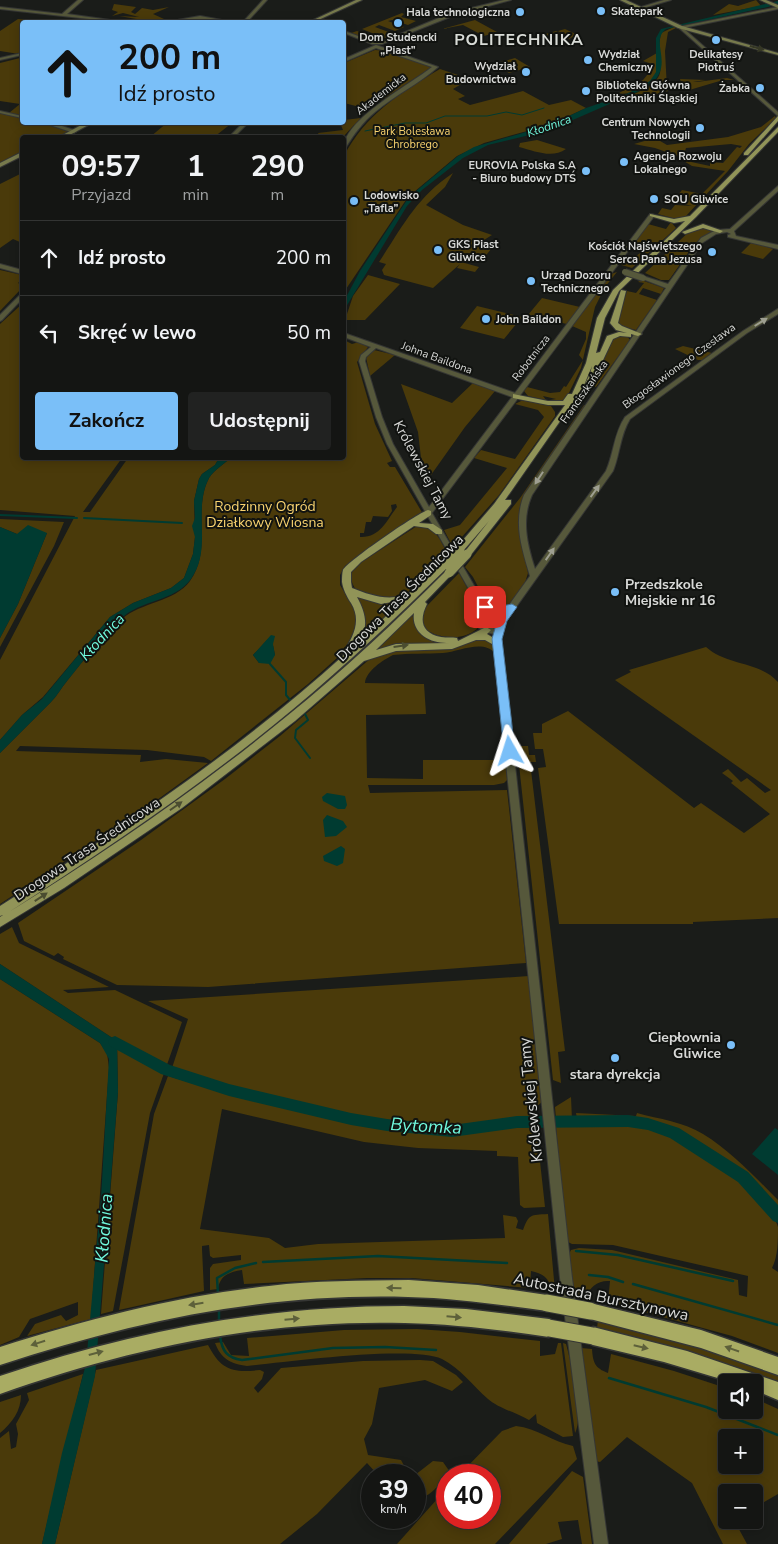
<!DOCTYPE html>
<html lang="pl">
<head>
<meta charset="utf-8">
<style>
	:root { --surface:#141513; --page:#212221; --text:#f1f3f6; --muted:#9d9fa0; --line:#333433; --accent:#7abff8 }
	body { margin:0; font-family:"Nunito Sans",sans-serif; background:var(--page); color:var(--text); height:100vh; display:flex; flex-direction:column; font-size:19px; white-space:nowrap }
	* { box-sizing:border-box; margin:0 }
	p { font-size:16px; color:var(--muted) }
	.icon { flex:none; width:28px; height:28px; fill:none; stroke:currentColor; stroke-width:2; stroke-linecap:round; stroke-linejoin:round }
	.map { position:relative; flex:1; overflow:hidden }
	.panel { position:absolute; left:20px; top:135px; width:326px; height:325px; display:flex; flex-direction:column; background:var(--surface); border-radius:5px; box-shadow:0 2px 12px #0003,0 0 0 1px var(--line) }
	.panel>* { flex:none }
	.banner { position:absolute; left:20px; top:20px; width:326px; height:105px; border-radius:5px; box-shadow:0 2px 12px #0003,0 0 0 1px var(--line); background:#7abff8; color:#111; overflow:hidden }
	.controls { position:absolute; left:718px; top:1374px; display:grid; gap:10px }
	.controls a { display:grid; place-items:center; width:45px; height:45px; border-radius:5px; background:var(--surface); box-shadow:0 2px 12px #0003,0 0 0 1px var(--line); font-size:25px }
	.speed { position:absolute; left:361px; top:1464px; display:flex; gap:10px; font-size:25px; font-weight:700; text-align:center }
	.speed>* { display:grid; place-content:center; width:65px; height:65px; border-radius:50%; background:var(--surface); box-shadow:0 2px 12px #0003,0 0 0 1px var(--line); line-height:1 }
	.speed small { font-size:12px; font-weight:400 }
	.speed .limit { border:8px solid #d22; background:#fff; color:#111 }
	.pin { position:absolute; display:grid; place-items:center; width:42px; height:42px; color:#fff; margin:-21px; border-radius:10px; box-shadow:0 2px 8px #0006 }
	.me { position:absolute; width:55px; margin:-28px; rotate:354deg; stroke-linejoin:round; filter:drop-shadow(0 0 4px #0008) }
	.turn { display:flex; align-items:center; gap:18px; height:105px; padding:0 15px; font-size:22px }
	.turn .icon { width:65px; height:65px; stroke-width:2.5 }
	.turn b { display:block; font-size:35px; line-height:42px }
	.eta { display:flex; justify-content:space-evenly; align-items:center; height:85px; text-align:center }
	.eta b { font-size:30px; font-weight:700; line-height:35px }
	.action { display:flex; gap:10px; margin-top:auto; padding:10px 15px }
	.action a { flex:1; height:58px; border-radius:5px; background:var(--accent); color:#111; font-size:20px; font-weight:700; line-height:58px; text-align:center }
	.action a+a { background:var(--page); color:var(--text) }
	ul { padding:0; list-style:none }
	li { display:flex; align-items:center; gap:15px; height:75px; padding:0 15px; border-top:1px solid var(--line) }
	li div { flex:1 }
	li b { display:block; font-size:19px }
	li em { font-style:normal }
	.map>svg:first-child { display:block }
</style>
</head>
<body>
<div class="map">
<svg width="778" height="1544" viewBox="0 0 778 1544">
	<rect width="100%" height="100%" fill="#1a1c19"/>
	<path fill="#4a3a0a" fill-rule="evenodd" d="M756,0L761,6L713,15L729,4L738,6Z
		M114,4L136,7L131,12L135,14L142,8L153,10L169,7L153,14L164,19L154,22L119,16L139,17L123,13L112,16L118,12L112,10Z
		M402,13L404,14L401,17L416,21L408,25L392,20L388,21L404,27L395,31L379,25L375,27L394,34L376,42L351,33L357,31L373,37L377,35L362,29Z
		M18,19L53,22H22V116L9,113L20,104L0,101V63L20,58L19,54L0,51V31Z
		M475,20L497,32L484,36L463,25L442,29Z
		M674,27L676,28L668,32L665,51L667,89L668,91L633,100L628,97C678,74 653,73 661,33Z
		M565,29L580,36L549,42L542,35L556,31L571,39L558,31Z
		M375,50L388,51L432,67L368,109L344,103V63Z
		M657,53C657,60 658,68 656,74C652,83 628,97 619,93L643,80L648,74L652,64L643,61Z
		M515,58L530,67L509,73L494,64Z
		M440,69L470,79L453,89L465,96L458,99L470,105L523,91L549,105L571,100L586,108L549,125L484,143L457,156L408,197L344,292V156C365,115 401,92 440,69Z
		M727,78L734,80H723L686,91L674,84V82H681L680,79L706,80L693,82H697Z
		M0,113L22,118V122L39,123L72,131L57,137L22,138V154L0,165Z
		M775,116L776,118L749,144L728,171L686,216L676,219L658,214L662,208L671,210L675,205L692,206L673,201L682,190L702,194L725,171L692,166L682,160L710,166V162L723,163L737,147L740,148L742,146L731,144L686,148L683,158L655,148L634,144L655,138L667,145L728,137L761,127Z
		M361,118L359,120L362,118L347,137L355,124L343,137H320L318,133L343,130L340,123L344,122V120Z
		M168,122H232V123L214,137H150Z
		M537,140L566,149C552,159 535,151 519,147L520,143Z
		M22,173V243L13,239L0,248V184Z
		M453,173L445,187L426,205L463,225L492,235L484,240L480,245L492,248L482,260L470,256L461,262L479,267L475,272L457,268L460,264L433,288L384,275L382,270L386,264L379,262C403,226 416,198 453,173Z
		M671,222L676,228L632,268L618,264L624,257L633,258L649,247L634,243L648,224L666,229Z
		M701,227L712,231L695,243L669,280H661L645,273L693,228Z
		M752,242L773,249L763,259L741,253Z
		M0,270L22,275V279L18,283L22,285V288L0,311Z
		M617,272L605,287L595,307L581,368L565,401H551L550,400L556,399L543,396L546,400L528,396L524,391L527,387L550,393L560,392L564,386L566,387L583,360L579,355L586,339V332L572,326L611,274Z
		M368,275L400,284L365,320H345L353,296Z
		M641,280L664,288L661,294L643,288L639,294L657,300L636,330L616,325L627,291L636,293L644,283L638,282Z
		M542,298L580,307L567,324L528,315Z
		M22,304V458H122L83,512H90L128,458H219L215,465L202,474L199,479L194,501L195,537L193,554L184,578L171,588L133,603L110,617L43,697L22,715L0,740V660L75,516L0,510V324Z
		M477,306L522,317L504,339L460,328Z
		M618,335L627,336L630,340L596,387L593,386L611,339Z
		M344,340L352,344L359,342L368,347L357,362L375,424L392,461L387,463L390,467H395L423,514L345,566L340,575V585L357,613V627L347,649L308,684L211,761L204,757L147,750L20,746L16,751L141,755L140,762L166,759L208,763L157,800L0,904V753C17,736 34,719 51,702C57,696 61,688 67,681C84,660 101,637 122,619C141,602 175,602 190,581C213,548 192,511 209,478C214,470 225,463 231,458H344ZM396,504L397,507C387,520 380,538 360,537V533H364L366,522H371L373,516L388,517L392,511L391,505ZM271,636L275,655L259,663L253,655Z
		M683,346L712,353L702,360H698L675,349Z
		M374,350L395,355L370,376L366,357Z
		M473,383L495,391L465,427L431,475L421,458L418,432L401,384L452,403Z
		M525,399L551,406L555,412V416L499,495L453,547L444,530L460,525L507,468L474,458L481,450L515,459L544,417L538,410L515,404Z
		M584,405H586L523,499L519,510L520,534L528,573L524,586L508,606L487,604L473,577L465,567L520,498Z
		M0,519L64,522L54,546L0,647V638L18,604L47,533L17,534L0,527Z
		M417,526C435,526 440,539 447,553L405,595L387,600L356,591L350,578L354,567Z
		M459,573L481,613C487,639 440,645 422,626L421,612Z
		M356,596L382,603L406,599L359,644Z
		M412,614C414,619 414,628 420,632C429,638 449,642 460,641L458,643C429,645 401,640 373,652Z
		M480,637L493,644L495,653C482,639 459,652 443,653C426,654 410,653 393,655C383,660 366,671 365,683L424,684L426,714L366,715L367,778L423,779V760H506L507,780L504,783L494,785H368L370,793L507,790L526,963L208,987L117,985L63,959L64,957L58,953L54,956L24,941L18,923L141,840L225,779L280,736L371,658L399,648L445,649Z
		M706,647C727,666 759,661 778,682V918L693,922V924H559L538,768L546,767L543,749H535L533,733H542V724L568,711L694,808L701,803L744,833L770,814L731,783L733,781L722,773L728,769L741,782L747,778L765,793L771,790L615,680L631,672L629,670Z
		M517,746H528L529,755H535L536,762H530L565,1051L558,1052L561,1083L553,1080Z
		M12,927L19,943L109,987L63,990L68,993L115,990L182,1022L150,1113L113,1311L101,1314L118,1092L117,1041L0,964V934Z
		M529,976L544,1100L535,1108L536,1118L519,1117L450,1128L397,1122L353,1115L231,1087L172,1068L188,1019L148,1001Z
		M0,979L100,1043L107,1053L109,1068L91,1319L27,1336L35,1324L61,1315L66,1321L78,1315V1302L30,1319L19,1337L0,1345Z
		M168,1076L239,1097L367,1127L458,1135L536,1125L545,1207L524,1208L520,1205L518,1157L497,1156V1151L418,1148L364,1142L222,1109L200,1229L269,1238L285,1248L318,1244L505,1238L503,1215L516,1217L518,1221L516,1228L523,1230C529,1214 530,1215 548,1214L555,1291L551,1290C550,1278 542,1273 531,1271L530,1288L412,1278H367L244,1284L242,1270C230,1272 220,1275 218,1289L210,1290V1268L213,1264L241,1260V1255L213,1258L210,1256L209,1245L202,1246V1249L204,1291L119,1310L154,1114Z
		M571,1097L572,1120L556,1119L555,1107Z
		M576,1113L636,1116L637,1113C659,1119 684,1122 703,1134C731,1151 755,1177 778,1200V1209L746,1175L694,1140L665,1126L635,1119H577Z
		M623,1124C637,1126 651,1128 664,1133C690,1142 771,1200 778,1227C778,1240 778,1257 772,1268L778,1272V1353L732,1336L608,1302L610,1281C598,1280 589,1287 586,1298L572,1295L568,1256L571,1250L579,1248L612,1250L738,1280L739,1295L747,1297L748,1276L613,1245L572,1244L566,1241L556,1126Z
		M598,1320L660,1334L778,1373V1383L697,1354L597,1328Z
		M417,1329L460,1332L540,1341V1356L555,1354L558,1343H561L573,1436L563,1437L537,1423L536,1414L529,1420C517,1413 498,1408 488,1399C472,1385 461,1369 442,1359C411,1345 287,1362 247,1366C231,1364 221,1359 215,1343L223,1342L231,1355L249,1356L247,1338L344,1330Z
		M563,1343L566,1344C571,1362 584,1417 575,1433Z
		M208,1345C221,1370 232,1373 260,1370L264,1372L262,1379L254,1388L258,1393L281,1368L363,1361L420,1360L433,1361L456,1375L463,1382L452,1391L425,1380L379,1388L372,1424L364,1439L368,1455L401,1460L409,1475H378L367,1463L317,1514L280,1544H55L96,1370Z
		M581,1348L592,1349C593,1363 595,1368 608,1373L611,1354L674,1371L726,1388V1410H754V1398L778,1409V1494L754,1508V1492H726V1520H734L747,1544H723L692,1483L627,1437L600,1462L595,1461ZM726,1438H754V1465H726Z
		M83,1374L42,1544H0V1438L9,1431L11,1449L16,1447L18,1434L16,1424L29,1400L27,1393Z
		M21,1395C21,1411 12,1423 0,1433V1402Z
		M516,1426C537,1428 553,1442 573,1446L577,1459L495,1544H397L447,1488L448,1518H490V1475H459L502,1431Z
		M433,1461L443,1462L450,1472C441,1481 430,1501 415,1497V1475Z
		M572,1471L583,1477L592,1544H582L578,1520L558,1522L562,1539L546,1544H509Z"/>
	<path fill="#003b31" d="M778,1V4L768,7L666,29C648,43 678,66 646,88L550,130L488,145L463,158L422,190L407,206L346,307L344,315V301L360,271L409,197L458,156L474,147L550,125L586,108L627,94L650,81L656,72V38L661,29Z
		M219,458H231C225,463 214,470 209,478C193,509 211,544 194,574C180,601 146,598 124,616C102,635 85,659 67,681C61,688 57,696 51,702C34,719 17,736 0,753V740L22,715L42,699L110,617L133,603L171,588L184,578L193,554L195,537L192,526L195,518L194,501L199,479L202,474L215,465Z
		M28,525L47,533L18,604L0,638V527L17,534Z
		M271,635L275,636L273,644L275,655L270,664L259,663L253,655Z
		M327,793L345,796L347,805L345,809H338L323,801L322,797Z
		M327,815L343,821L347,827L336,836L325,837L323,820Z
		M341,846L345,849L343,863L337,866L324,861L323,856Z
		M0,964L117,1041L118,1092L95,1376L55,1544H42L62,1453L86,1364L101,1198L109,1059L100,1043L0,979Z
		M775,1128L778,1130V1175L752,1154Z"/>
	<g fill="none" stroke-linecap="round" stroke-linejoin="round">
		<path stroke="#003b31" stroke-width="1" d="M365,131L405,123H426L445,116H487L506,112L522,115L544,108"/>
		<path stroke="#003b31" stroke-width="2" d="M0,515L77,518
			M84,518L182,523
			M270,664L286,682V695L291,701
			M304,712L308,720L296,730L295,738L310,758"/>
		<path stroke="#003b31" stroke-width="2.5" d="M576,1251L618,1255L733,1281
			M263,1262L378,1256L507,1263
			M589,1275L608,1277L623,1282
			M633,1284L778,1325
			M218,1294L217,1278L235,1268L256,1263
			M219,1308V1321
			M220,1336C222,1351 227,1358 242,1360L333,1348L385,1347L436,1350
			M609,1378L706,1407L778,1435"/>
		<path fill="#003b31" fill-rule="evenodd" d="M115,1036L170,1065L229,1084L351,1113L387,1119L452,1125L517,1116L628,1115L648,1118L679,1128L748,1172L778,1205V1223L773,1221L738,1182L670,1138L648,1130L628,1127L517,1128L452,1137L387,1131L351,1125L229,1096L161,1074L110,1046L108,1042L110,1038Z"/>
		<g stroke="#353634" stroke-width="2">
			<path id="tertiary" d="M78,0H83L67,14L125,22H116L0,9V7L62,14Z
				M263,0H267L247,22H243Z
				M504,0H511L455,15L382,44H372L344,33V31L375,42H381L451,13Z
				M664,0H671L640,9L638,8Z
				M778,7V9L683,28L778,112V116L678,27Z
				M200,16L233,22C223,23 212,19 202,19C190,18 177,24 166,22Z
				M315,20L322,21V22H313Z
				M376,45L438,67C419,84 395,95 375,112C363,122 354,134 346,147H344C344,120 412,83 432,67L376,48L344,62V59Z
				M22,53V55L0,60V58Z
				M0,111L22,116V118L0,113Z
				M41,122H50L77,131L74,133Z
				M244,122H249L233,138H228Z
				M778,186V191L734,231L736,236L778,245V249L728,237V235L731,234L727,232L716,234L702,243L532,495C521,520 527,544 535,569L606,471C614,453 614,433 625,417L743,331L776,310L778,309V314L747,333L630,419C620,435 620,454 613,471L506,621L501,639L572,1278L608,1544H594L560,1278L493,639L495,634L483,632L478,627L481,617L479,607L387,444L376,417L359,361L361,355L371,347L344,337V333L515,393L650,214L655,215L432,513L484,603L495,607L509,605L530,576C522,549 513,523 524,495L666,288L640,278L643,276L668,284L701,238L716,230L730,229ZM376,348L512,397L429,507L393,444L382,417L365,361L366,357ZM491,611L495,613L505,611L498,621L496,629L486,626L488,619L492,621L496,618Z
				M0,264L22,270V274L0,268Z
				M22,294V299L2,320L0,321V315L20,295Z"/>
		</g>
		<g stroke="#353634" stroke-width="2">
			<path id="secondary" d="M356,0H362L314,22H309Z
				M620,0H626L682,26L778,53V55L678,28Z
				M760,0H766L778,5V8Z
				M87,122H94L64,138H57Z
				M20,153H22V156L0,167V163Z"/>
		</g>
		<g stroke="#353634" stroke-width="2">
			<path id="primary" d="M778,116V121L748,155H744V153Z
				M778,127V132L696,217L619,291L605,318L596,353L600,352L607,336L619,332L627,333L616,330L610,323L621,290L626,291L618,323L622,326L642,334L638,336L631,334V337L620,336L613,339L587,394L583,396L579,394L505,500H511V504L470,556L467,557L463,554L489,521L463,551H457L456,549L457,547L494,504L565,405H548L513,398V394L548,401H563L568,394H572L586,363L597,318L613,290L685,221L674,223L650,216V214L674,219L690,216ZM592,366L590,374L582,390Z
				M703,224L723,231L720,233L703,228L685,234L682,232Z
				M428,510L431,511V515L419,523L433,524L442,530V534H436L428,528L414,526L361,562L351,572V582L352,588C372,596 393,603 413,591C423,585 434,571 442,563H448L449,565L448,567C398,616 346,665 292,710C203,784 107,849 9,912C106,852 199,788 287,716C343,671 395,622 446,571L449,570L453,573L425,602L427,604C419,620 421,633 441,637C447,638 452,637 457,638L458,641L486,627L491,630L487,634L500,642L498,644H492L485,640H476L452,649L396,651L364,661L295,721L182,808L64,888L0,927V917L3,915L0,916V906C120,830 239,750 344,655L343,653C353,637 362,621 351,603C347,597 343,589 342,582C342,579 342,573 343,570C348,561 416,514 428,510ZM357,597L381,604L403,600L360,641C369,625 365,612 357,597ZM414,613C411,634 431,644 449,643L396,644L376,650Z"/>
		</g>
		<g stroke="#353634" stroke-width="3">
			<path id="motorway" d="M409,1280L478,1285L547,1295L553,1297L555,1303L553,1309L547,1311C501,1305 455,1298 408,1297C265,1293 135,1321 0,1365V1347C88,1319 176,1296 269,1286C315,1280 362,1281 409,1280Z
				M590,1303L701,1330L778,1357V1375L701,1348L590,1319L584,1317L582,1311L584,1305Z
				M404,1306L466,1309L549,1319L555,1322L558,1328L555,1334L549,1337C501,1330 454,1324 405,1323C267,1319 130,1348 0,1394V1376C131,1331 265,1306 404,1306Z
				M593,1327L687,1351L778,1382V1400L754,1390V1382H731L664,1362L593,1345L587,1342L584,1336L587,1330Z"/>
		</g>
		<use href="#tertiary" fill="#56583b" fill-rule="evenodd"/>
		<use href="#secondary" fill="#777a4c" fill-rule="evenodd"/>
		<use href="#primary" fill="#919458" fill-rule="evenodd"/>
		<use href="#motorway" fill="#a9ac63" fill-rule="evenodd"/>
		<g stroke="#353634" stroke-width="8" stroke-linecap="butt">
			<path id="tertiary-bridge" d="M625,272L643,278"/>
		</g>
		<g stroke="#353634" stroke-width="11" stroke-linecap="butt">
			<path id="primary-bridge" d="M445,565L460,549
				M449,573L467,554"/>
		</g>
		<g stroke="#353634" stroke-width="19" stroke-linecap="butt">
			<path id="motorway-bridge" d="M547,1303L590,1311
				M549,1328L593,1336"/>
		</g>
		<use href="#tertiary-bridge" stroke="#56583b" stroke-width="6"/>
		<use href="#primary-bridge" stroke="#919458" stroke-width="9"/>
		<use href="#motorway-bridge" stroke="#a9ac63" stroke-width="17"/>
	</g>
	<defs><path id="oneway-solid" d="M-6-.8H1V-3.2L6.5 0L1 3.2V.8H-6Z" transform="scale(1.25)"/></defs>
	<use fill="#353725" href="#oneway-solid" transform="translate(757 48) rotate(15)"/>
	<g fill="#9e9f91">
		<use href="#oneway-solid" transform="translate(761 322) rotate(-32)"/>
		<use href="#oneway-solid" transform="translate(539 478) rotate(123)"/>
		<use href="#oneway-solid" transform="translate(595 491) rotate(-54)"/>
		<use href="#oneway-solid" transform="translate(550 554) rotate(-55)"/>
	</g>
	<g fill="#4b4d30">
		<use href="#oneway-solid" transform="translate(401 646) rotate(-8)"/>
		<use href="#oneway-solid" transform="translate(176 806) rotate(-35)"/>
		<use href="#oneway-solid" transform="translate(41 897) rotate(-33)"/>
	</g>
	<g fill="#5d603a">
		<use href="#oneway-solid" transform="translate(394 1288) rotate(-178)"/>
		<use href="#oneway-solid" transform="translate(196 1304) rotate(171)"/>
		<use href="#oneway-solid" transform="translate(454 1317) rotate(5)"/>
		<use href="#oneway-solid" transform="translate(292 1319) rotate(-5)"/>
		<use href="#oneway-solid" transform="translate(38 1343) rotate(162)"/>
		<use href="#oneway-solid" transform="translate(641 1347) rotate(13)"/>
		<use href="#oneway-solid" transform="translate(732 1349) rotate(-161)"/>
		<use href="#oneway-solid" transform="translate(96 1353) rotate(-15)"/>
	</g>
	<path fill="#7abff8" stroke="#4f7ca1" d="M485,604L496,607L512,604L517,607L507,621L502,639L515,751L510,755L504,751L492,639L497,621L503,612L495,614L481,610L480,607Z"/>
	<g fill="#7abff8" stroke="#111310" stroke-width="2">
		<circle cx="601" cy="11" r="5"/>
		<circle cx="520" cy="12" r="5"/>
		<circle cx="398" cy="23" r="5"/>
		<circle cx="716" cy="40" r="5"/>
		<circle cx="588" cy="60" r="5"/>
		<circle cx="526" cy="72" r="5"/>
		<circle cx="760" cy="88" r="5"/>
		<circle cx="586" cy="91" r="5"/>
		<circle cx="700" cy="128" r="5"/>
		<circle cx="624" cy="162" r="5"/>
		<circle cx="586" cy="171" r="5"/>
		<circle cx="654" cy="199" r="5"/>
		<circle cx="354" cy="201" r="5"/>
		<circle cx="438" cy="250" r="5"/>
		<circle cx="712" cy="252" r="5"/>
		<circle cx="531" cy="281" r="5"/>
		<circle cx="486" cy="319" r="5"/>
		<circle cx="615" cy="592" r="5"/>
		<circle cx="731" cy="1045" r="5"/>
		<circle cx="615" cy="1058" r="5"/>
	</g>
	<g text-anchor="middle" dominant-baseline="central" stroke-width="4" stroke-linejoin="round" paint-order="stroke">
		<g font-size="11" font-weight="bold" fill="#d8d9d7" stroke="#111310" text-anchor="start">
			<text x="611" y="11">Skatepark</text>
			<text x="510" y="12" text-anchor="end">Hala technologiczna</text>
			<text x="398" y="37" text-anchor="middle">Dom Studencki<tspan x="398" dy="13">„Piast”</tspan></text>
			<text x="598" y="54">Wydział<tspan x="598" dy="13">Chemiczny</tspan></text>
			<text x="716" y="54" text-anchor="middle">Delikatesy<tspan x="716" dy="13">Piotruś</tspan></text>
			<text x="516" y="66" text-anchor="end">Wydział<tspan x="516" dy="13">Budownictwa</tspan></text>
			<text x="596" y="85">Biblioteka Główna<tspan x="596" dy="13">Politechniki Śląskiej</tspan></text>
			<text x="750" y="88" text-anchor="end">Żabka</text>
			<text x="690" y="122" text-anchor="end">Centrum Nowych<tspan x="690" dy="13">Technologii</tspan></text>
			<text x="634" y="156">Agencja Rozwoju<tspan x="634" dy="13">Lokalnego</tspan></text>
			<text x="576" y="165" text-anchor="end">EUROVIA Polska S.A<tspan x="576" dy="13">- Biuro budowy DTŚ</tspan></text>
			<text x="364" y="195">Lodowisko<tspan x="364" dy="13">„Tafla”</tspan></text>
			<text x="664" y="199">SOU Gliwice</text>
			<text x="448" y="244">GKS Piast<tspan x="448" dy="13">Gliwice</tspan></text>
			<text x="702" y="246" text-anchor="end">Kościół Najświętszego<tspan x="702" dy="13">Serca Pana Jezusa</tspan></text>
			<text x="541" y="275">Urząd Dozoru<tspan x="541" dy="13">Technicznego</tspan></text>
			<text x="496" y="319">John Baildon</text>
		</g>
		<g font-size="11" fill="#d8d9d7" stroke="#111310">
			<text transform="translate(381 94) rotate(-38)">Akademicka</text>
			<text transform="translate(437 358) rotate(20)">Johna Baildona</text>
			<text transform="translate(531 358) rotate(-53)">Robotnicza</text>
			<text transform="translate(679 366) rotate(-36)">Błogosławionego Czesława</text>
			<text transform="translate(584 392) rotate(-55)">Franciszkańska</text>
		</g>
		<g font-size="11" fill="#f9d36f" stroke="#111310">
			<text x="412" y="131">Park Bolesława<tspan x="412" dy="13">Chrobrego</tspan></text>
		</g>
		<g font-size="12" font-style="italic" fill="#70f8dd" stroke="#111310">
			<text transform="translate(549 126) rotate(-19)">Kłodnica</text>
		</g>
		<g font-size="14" fill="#d8d9d7" stroke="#111310">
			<text transform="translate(423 470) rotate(62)">Królewskiej Tamy</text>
			<text transform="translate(400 598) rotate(-45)">Drogowa Trasa Średnicowa</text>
			<text transform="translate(87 849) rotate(-34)">Drogowa Trasa Średnicowa</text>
		</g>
		<g font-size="14" fill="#f9d36f" stroke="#111310">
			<text x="265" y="506">Rodzinny Ogród<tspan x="265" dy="16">Działkowy Wiosna</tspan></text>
		</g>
		<g font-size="14" font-weight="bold" fill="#d8d9d7" stroke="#111310" text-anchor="start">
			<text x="625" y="584">Przedszkole<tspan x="625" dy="16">Miejskie nr 16</tspan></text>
			<text x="721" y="1037" text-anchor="end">Ciepłownia<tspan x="721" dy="16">Gliwice</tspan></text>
			<text x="615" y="1074" text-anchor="middle">stara dyrekcja</text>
		</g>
		<g font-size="15" font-style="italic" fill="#70f8dd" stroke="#111310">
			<text transform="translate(102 637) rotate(-47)">Kłodnica</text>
		</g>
		<g font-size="16" font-weight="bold" letter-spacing="1" fill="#d9dcd7" stroke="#111310">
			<text x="519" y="40">POLITECHNIKA</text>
		</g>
		<g font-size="16" fill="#d8d9d7" stroke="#111310">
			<text transform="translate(531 1100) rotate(-96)">Królewskiej Tamy</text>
			<text transform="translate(601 1297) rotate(12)">Autostrada Bursztynowa</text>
		</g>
		<g font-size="18" font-style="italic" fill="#70f8dd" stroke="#111310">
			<text transform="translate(426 1126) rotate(3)">Bytomka</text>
			<text transform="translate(104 1228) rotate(-86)">Kłodnica</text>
		</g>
	</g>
</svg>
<div class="controls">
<a><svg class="icon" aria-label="sound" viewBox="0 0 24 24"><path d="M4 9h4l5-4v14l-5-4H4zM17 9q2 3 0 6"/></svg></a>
<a>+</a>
<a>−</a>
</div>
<div class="speed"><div>39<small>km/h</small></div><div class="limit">40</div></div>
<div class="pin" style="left:485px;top:607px;background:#d93025"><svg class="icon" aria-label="arrive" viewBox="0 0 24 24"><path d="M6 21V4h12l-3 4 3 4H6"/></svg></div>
<svg class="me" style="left:510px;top:751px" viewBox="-20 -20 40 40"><path d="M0-17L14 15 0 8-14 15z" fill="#7abff8" stroke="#fff" stroke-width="4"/></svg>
<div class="banner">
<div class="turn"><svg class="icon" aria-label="ahead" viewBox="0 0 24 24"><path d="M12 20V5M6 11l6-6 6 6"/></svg><div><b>200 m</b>Idź prosto</div></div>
</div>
<section class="panel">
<div class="eta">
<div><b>09:57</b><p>Przyjazd</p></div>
<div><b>1</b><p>min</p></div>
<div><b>290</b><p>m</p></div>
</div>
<ul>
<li><svg class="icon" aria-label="ahead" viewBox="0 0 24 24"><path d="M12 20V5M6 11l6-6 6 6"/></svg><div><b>Idź prosto</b></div><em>200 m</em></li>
<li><svg class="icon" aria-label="left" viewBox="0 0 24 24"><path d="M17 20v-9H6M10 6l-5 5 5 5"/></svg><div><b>Skręć w lewo</b></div><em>50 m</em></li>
</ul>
<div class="action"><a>Zakończ</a><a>Udostępnij</a></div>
</section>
</div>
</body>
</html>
